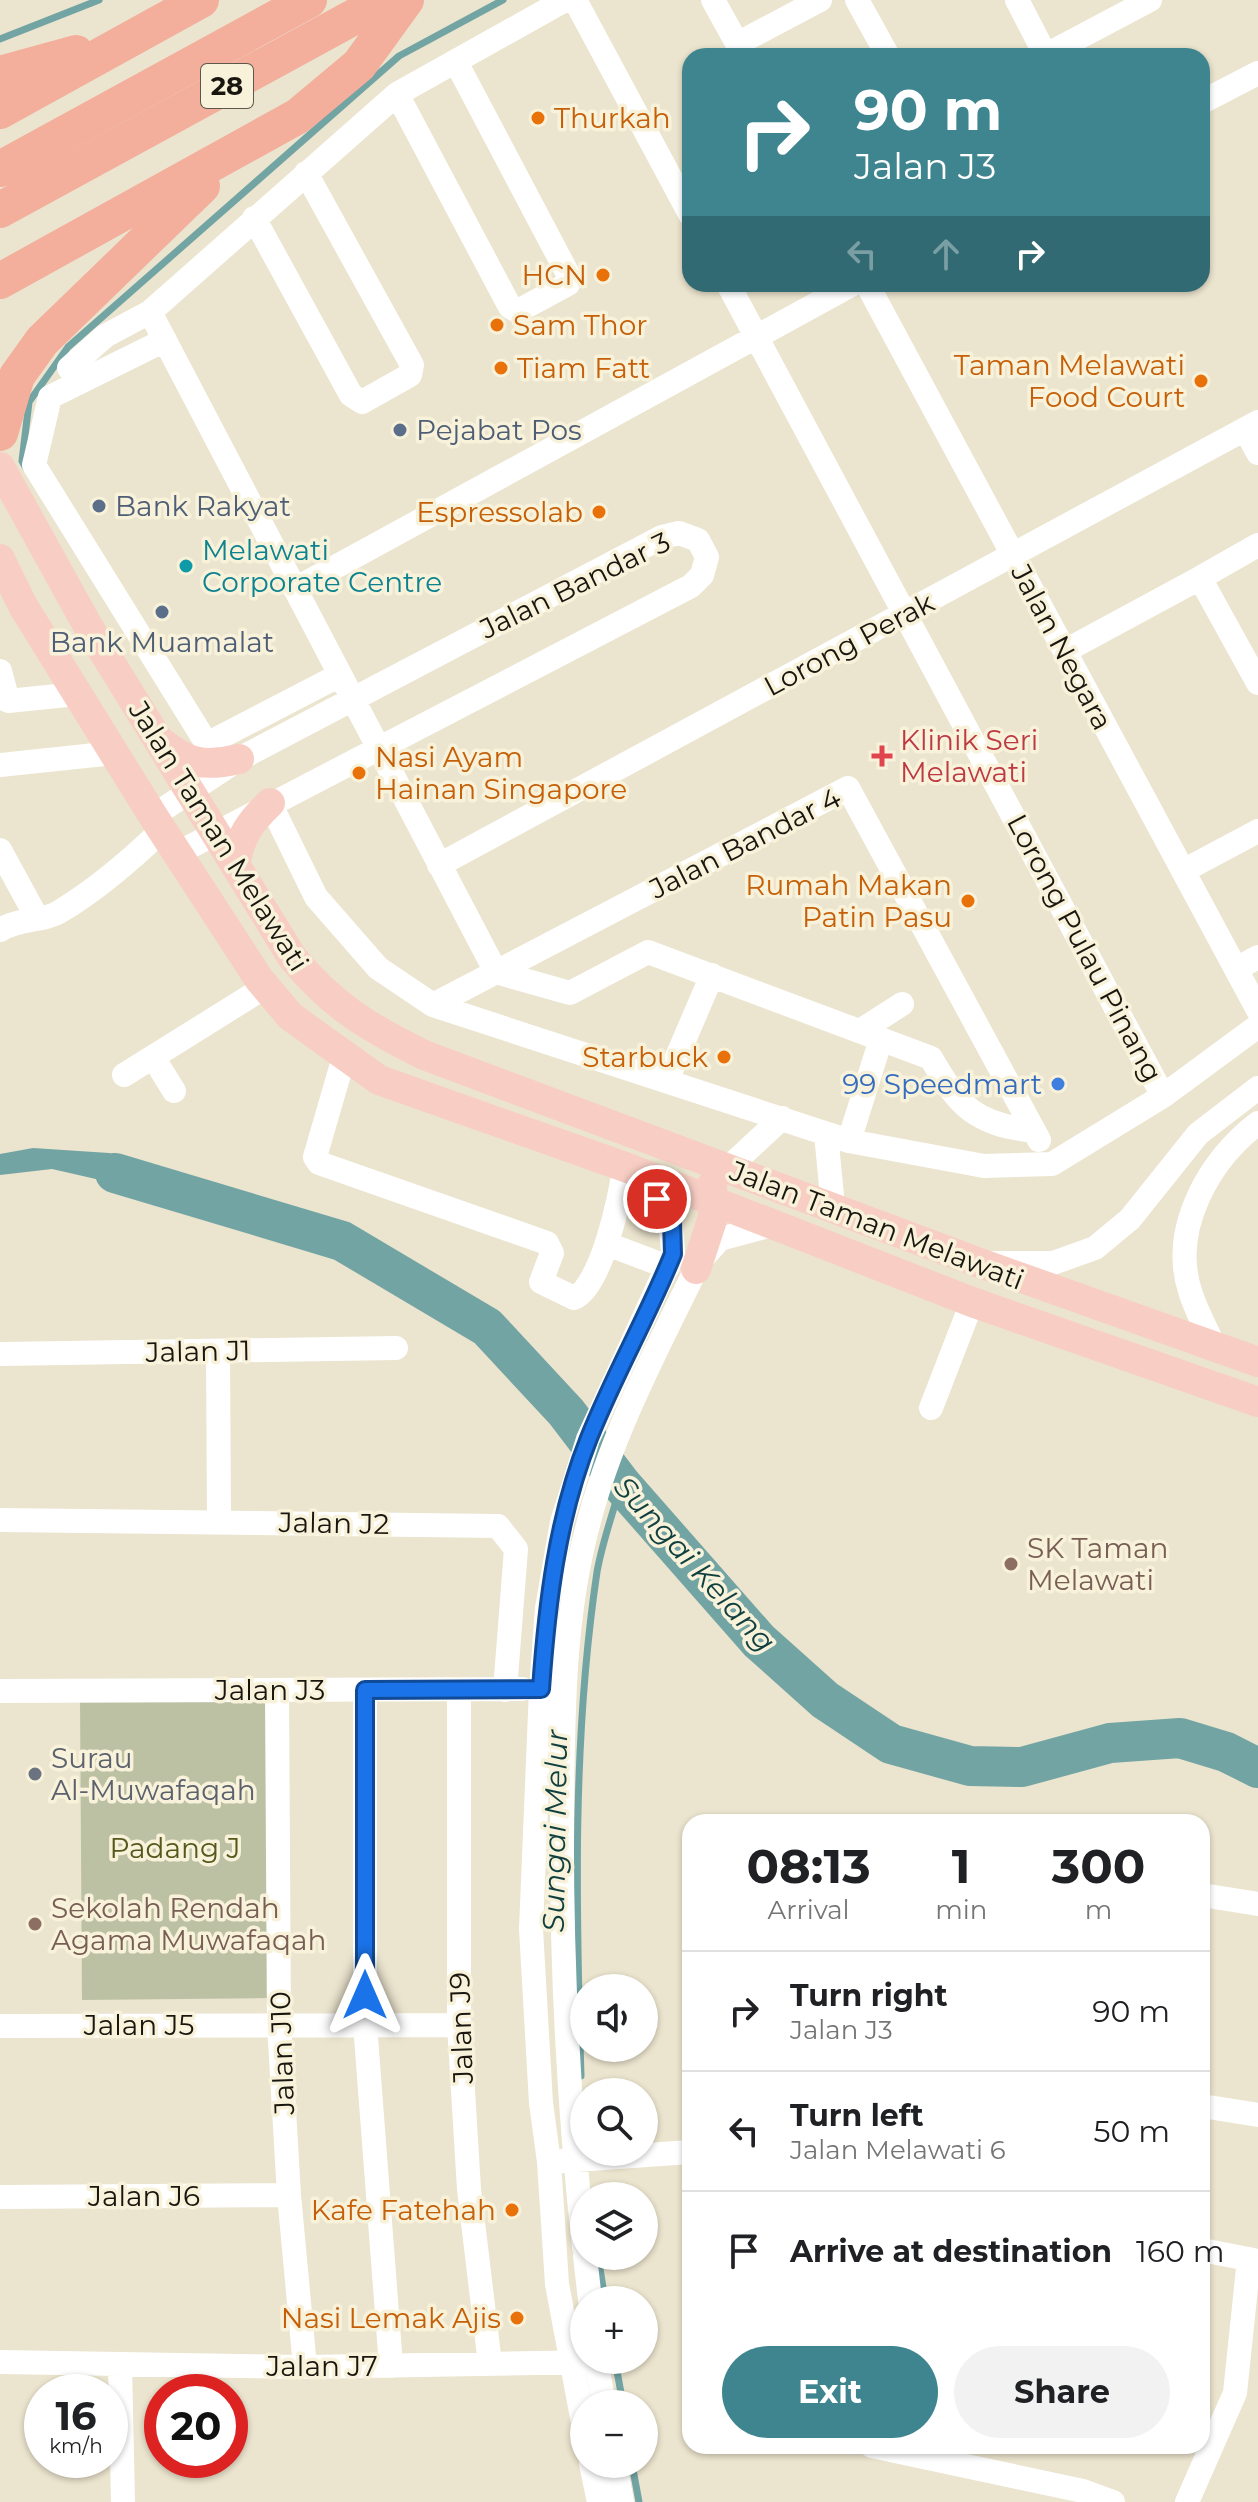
<!DOCTYPE html>
<html lang="en">
<head>
<meta charset="utf-8">
<style>
	:root { --surface:#fff; --page:#f2f2f2; --text:#202124; --muted:#757577; --line:#e0e0e0; --accent:#3f8590 }
	body { margin:0; font-family:Montserrat,sans-serif; background:var(--page); color:var(--text); height:100vh; display:flex; flex-direction:column; font-size:30px; white-space:nowrap }
	* { box-sizing:border-box; margin:0 }
	p { font-size:26px; color:var(--muted) }
	.icon { flex:none; width:44px; height:44px; fill:none; stroke:currentColor; stroke-width:2; stroke-linecap:round; stroke-linejoin:round }
	.map { position:relative; flex:1; overflow:hidden }
	.sheet { position:absolute; left:682px; top:1814px; width:528px; height:640px; display:flex; flex-direction:column; background:var(--surface); border-radius:24px; box-shadow:0 2px 6px #0004 }
	.sheet>* { flex:none }
	.guide { position:absolute; left:682px; top:48px; width:528px; height:244px; border-radius:24px; box-shadow:0 2px 6px #0004; background:#3f8590; color:#fff; overflow:hidden }
	.tools { position:absolute; left:570px; top:1974px; display:grid; gap:16px }
	.tools a { display:grid; place-items:center; width:88px; height:88px; border-radius:50%; background:var(--surface); box-shadow:0 2px 6px #0004; font-size:40px }
	.speed { position:absolute; left:24px; top:2374px; display:flex; gap:16px; font-size:40px; font-weight:700; text-align:center }
	.speed>* { display:grid; place-content:center; width:104px; height:104px; border-radius:50%; background:var(--surface); box-shadow:0 2px 6px #0004; line-height:1 }
	.speed small { font-size:20px; font-weight:400 }
	.speed .limit { border:12px solid #d22; background:#fff; color:#111 }
	.pin { position:absolute; display:grid; place-items:center; width:68px; height:68px; color:#fff; margin:-34px; border:4px solid #fff; border-radius:50%; box-shadow:0 2px 8px #0007 }
	.me { position:absolute; width:88px; margin:-44px; rotate:0deg; stroke-linejoin:round; filter:drop-shadow(0 0 6px #0008) }
	.turn { display:flex; align-items:center; gap:28px; height:168px; padding:0 40px; font-size:36px }
	.turn .icon { width:104px; height:104px; stroke-width:2.5 }
	.turn b { display:block; font-size:56px; line-height:68px }
	.lanes { display:flex; align-items:center; height:76px; padding:0 40px; background:#0003; justify-content:center; gap:40px; direction:ltr }
	.lanes .off { opacity:.35 }
	.eta { display:flex; justify-content:space-evenly; align-items:center; height:136px; text-align:center }
	.eta b { font-size:48px; font-weight:700; line-height:56px }
	.action { display:flex; gap:16px; margin-top:auto; padding:16px 40px }
	.action a { flex:1; height:92px; border-radius:48px; background:var(--accent); color:#fff; font-size:32px; font-weight:700; line-height:92px; text-align:center }
	.action a+a { background:var(--page); color:var(--text) }
	ul { padding:0; list-style:none }
	li { display:flex; align-items:center; gap:24px; height:120px; padding:0 40px; border-top:2px solid var(--line) }
	li div { flex:1 }
	li b { display:block; font-size:30px }
	li em { font-style:normal }
	.map>svg:first-child { display:block }
</style>
</head>
<body>
<div class="map">
<svg width="1258" height="2502" viewBox="0 0 1258 2502">
	<rect width="100%" height="100%" fill="#ebe4ce"/>
	<path fill="#bdc1a4" d="M268,1696L270,1998L82,2000L80,1698Z"/>
	<path fill="#73a4a4" d="M33,1148L109,1153L168,1179L166,1195L52,1169L0,1175V1154Z"/>
	<g fill="none" stroke-linecap="round" stroke-linejoin="round">
		<path stroke="#73a4a4" stroke-width="7" d="M0,39L99,0
			M26,468L22,461L29,402L68,347L399,56L503,0
			M581,2076C576,1909 572,1739 597,1572C602,1543 613,1513 621,1484
			M598,2256L605,2300
			M615,2360L623,2404
			M632,2464L639,2502"/>
		<path stroke="#73a4a4" stroke-width="40" d="M115,1173L342,1241L487,1327L566,1412L621,1484L759,1641L825,1700L891,1744L970,1766L1022,1767L1110,1743L1180,1738L1226,1752L1258,1768"/>
		<path stroke="#fff" stroke-width="24" d="M575,0L690,214
			M713,0L744,56
			M857,0L888,56
			M1017,0L1046,56
			M737,44L820,0
			M1046,55L1150,0
			M397,94L510,307L518,311L568,284L569,276L456,62
			M1202,102L1258,73
			M254,218L351,395L362,402L410,375L412,365L306,173
			M728,284L1163,1096
			M867,284L1258,1010
			M150,312L496,972L570,993L648,952L931,1058C959,1107 975,1124 1034,1131
			M165,340L50,397L34,465L207,744L340,675
			M69,368L105,336L150,312L397,94L565,0
			M1245,429L1258,453
			M1200,578L1258,545
			M295,589L853,284
			M1065,651L1200,578L1258,683
			M0,671L8,701L77,694
			M0,765L114,753
			M270,803L316,897L378,968L433,1005L849,1141L984,1166L1052,1164L1163,1096L1258,1026
			M153,816L239,759L662,537L679,533L698,540L707,557L702,575L691,586L176,854
			M0,850L36,916
			M439,865L1258,422
			M1183,871L1258,831
			M0,930C19,918 45,921 59,912C96,890 132,859 162,830
			M1236,969L1258,957
			M433,1005L848,788L1039,1140
			M860,1031L902,1004
			M153,1057L174,1091
			M344,1057L315,1157L319,1163L547,1243L552,1253L541,1282L574,1298C601,1287 621,1196 624,1167
			M124,1075L265,987
			M667,1080L712,975
			M826,1134L833,1206
			M849,1141L881,1039
			M727,1169L782,1118
			M607,1244L668,1267
			M992,1263H1053L1095,1248L1130,1219L1198,1134L1258,1088
			M1215,1348C1207,1330 1196,1311 1190,1291C1170,1229 1209,1160 1258,1123
			M218,1351L219,1521
			M0,1354L396,1348
			M931,1408L972,1302
			M0,1520L498,1526L516,1549L505,1690
			M277,1690L279,2024L289,2195L305,2367
			M365,1690V2024L391,2366
			M459,1690V2025L469,2189L490,2364
			M0,1691L522,1689
			M1202,1895L1258,1904
			M0,2026L459,2025
			M1202,2106L1258,2115
			M561,2161L690,2152
			M0,2197L289,2195
			M584,2247C568,2102 561,1958 562,1812C563,1717 563,1621 587,1529C610,1436 658,1347 700,1261L720,1239L772,1225
			M1202,2250L1258,2261
			M585,2256L590,2300
			M596,2360L604,2404
			M0,2362L305,2367L597,2362
			M120,2364L123,2502
			M584,2428L557,2284L549,2162L541,2103L531,1929L541,1689L547,1608L562,1522L588,1439L673,1254C672,1209 659,1201 629,1170
			M872,2446L1083,2491L1113,2502
			M591,2464L599,2502
			M615,2464L622,2502
			M1187,2502L1235,2393L1249,2259"/>
		<path stroke="#f8cec4" stroke-width="30" d="M0,467L89,628L292,957C331,1005 369,1028 424,1055L977,1262L1258,1362
			M0,559L23,606L153,816L259,979L290,1016L379,1080L628,1168L972,1302L1258,1402
			M160,741C189,764 203,767 239,759
			M235,865C240,837 249,823 270,803
			M696,1269L713,1217L712,1185"/>
		<path stroke="#f3ae9c" stroke-width="36" d="M0,74L76,53
			M0,111L201,0
			M0,169L309,0
			M0,210L385,0
			M0,281L298,116L359,65L406,0
			M0,433L17,376L42,341L202,186"/>
	</g>
	<g fill="none" stroke-linecap="round" stroke-linejoin="round">
		<g stroke="#114b97" stroke-width="20">
			<path id="route" d="M365,1995V1690L541,1689C547,1604 557,1518 589,1438C614,1375 648,1316 673,1254L672,1222L657,1199"/>
		</g>
		<use href="#route" stroke="#1a73e8" stroke-width="14"/>
	</g>
	<g fill="#e8710a" stroke="#f8f2db" stroke-width="3">
		<circle cx="538" cy="118" r="8"/>
		<circle cx="603" cy="275" r="8"/>
		<circle cx="497" cy="325" r="8"/>
		<circle cx="501" cy="368" r="8"/>
		<circle cx="1201" cy="381" r="8"/>
		<circle cx="599" cy="512" r="8"/>
		<circle cx="359" cy="773" r="8"/>
		<circle cx="968" cy="901" r="8"/>
		<circle cx="724" cy="1057" r="8"/>
		<circle cx="512" cy="2210" r="8"/>
		<circle cx="517" cy="2318" r="8"/>
	</g>
	<g fill="#5c6f8a" stroke="#f8f2db" stroke-width="3">
		<circle cx="400" cy="430" r="8"/>
		<circle cx="99" cy="506" r="8"/>
		<circle cx="162" cy="612" r="8"/>
	</g>
	<circle fill="#0f9aa8" stroke="#f8f2db" stroke-width="3" cx="186" cy="566" r="8"/>
	<path fill="#e0444e" stroke="#f8f2db" stroke-width="3" d="M878 744h8v8h8v8h-8v8h-8v-8h-8v-8h8z"/>
	<circle fill="#3f7fe0" stroke="#f8f2db" stroke-width="3" cx="1058" cy="1084" r="8"/>
	<g fill="#8d6e63" stroke="#f8f2db" stroke-width="3">
		<circle cx="1011" cy="1564" r="8"/>
		<circle cx="35" cy="1924" r="8"/>
	</g>
	<circle fill="#6b7280" stroke="#f8f2db" stroke-width="3" cx="35" cy="1774" r="8"/>
	<g text-anchor="middle" dominant-baseline="central" stroke-width="7" stroke-linejoin="round" paint-order="stroke">
		<rect fill="#f8f2db" stroke="#5c584c" stroke-width="2" x="201" y="64" width="52" height="44" rx="6"/>
		<g font-size="26" font-weight="bold" fill="#19160f">
			<text x="227" y="86">28</text>
		</g>
		<g font-size="28" fill="#c56008" stroke="#f8f2db" text-anchor="end">
			<text x="554" y="118" text-anchor="start">Thurkah</text>
			<text x="587" y="275">HCN</text>
			<text x="513" y="325" text-anchor="start">Sam Thor</text>
			<text x="1185" y="365">Taman Melawati<tspan x="1185" dy="32">Food Court</tspan></text>
			<text x="517" y="368" text-anchor="start">Tiam Fatt</text>
			<text x="583" y="512">Espressolab</text>
			<text x="375" y="757" text-anchor="start">Nasi Ayam<tspan x="375" dy="32">Hainan Singapore</tspan></text>
			<text x="952" y="885">Rumah Makan<tspan x="952" dy="32">Patin Pasu</tspan></text>
			<text x="708" y="1057">Starbuck</text>
			<text x="496" y="2210">Kafe Fatehah</text>
			<text x="501" y="2318">Nasi Lemak Ajis</text>
		</g>
		<g font-size="28" fill="#4e5e75" stroke="#f8f2db" text-anchor="start">
			<text x="416" y="430">Pejabat Pos</text>
			<text x="115" y="506">Bank Rakyat</text>
			<text x="162" y="642" text-anchor="middle">Bank Muamalat</text>
		</g>
		<g font-size="28" fill="#0d838f" stroke="#f8f2db" text-anchor="start">
			<text x="202" y="550">Melawati<tspan x="202" dy="32">Corporate Centre</tspan></text>
		</g>
		<g font-size="28" fill="#19160f" stroke="#f8f2db">
			<text transform="translate(575 585) rotate(-26)">Jalan Bandar 3</text>
			<text transform="translate(849 644) rotate(-28)">Lorong Perak</text>
			<text transform="translate(1062 647) rotate(62)">Jalan Negara</text>
			<text transform="translate(219 836) rotate(58)">Jalan Taman Melawati</text>
			<text transform="translate(745 843) rotate(-27)">Jalan Bandar 4</text>
			<text transform="translate(1085 948) rotate(62)">Lorong Pulau Pinang</text>
			<text transform="translate(877 1225) rotate(21)">Jalan Taman Melawati</text>
			<text transform="translate(198 1351) rotate(-1)">Jalan J1</text>
			<text transform="translate(334 1523) rotate(1)">Jalan J2</text>
			<text x="270" y="1690">Jalan J3</text>
			<text x="139" y="2025">Jalan J5</text>
			<text transform="translate(461 2028) rotate(-92)">Jalan J9</text>
			<text transform="translate(282 2053) rotate(-92)">Jalan J10</text>
			<text x="144" y="2196">Jalan J6</text>
			<text x="322" y="2366">Jalan J7</text>
		</g>
		<g font-size="28" fill="#be3a42" stroke="#f8f2db" text-anchor="start">
			<text x="900" y="740">Klinik Seri<tspan x="900" dy="32">Melawati</tspan></text>
		</g>
		<g font-size="28" fill="#366cbe" stroke="#f8f2db" text-anchor="end">
			<text x="1042" y="1084">99 Speedmart</text>
		</g>
		<g font-size="28" fill="#785e54" stroke="#f8f2db" text-anchor="start">
			<text x="1027" y="1548">SK Taman<tspan x="1027" dy="32">Melawati</tspan></text>
			<text x="51" y="1908">Sekolah Rendah<tspan x="51" dy="32">Agama Muwafaqah</tspan></text>
		</g>
		<g font-size="28" fill="#5b616d" stroke="#f8f2db" text-anchor="start">
			<text x="51" y="1758">Surau<tspan x="51" dy="32">Al-Muwafaqah</tspan></text>
		</g>
		<g font-size="28" fill="#53591d" stroke="#f8f2db">
			<text x="175" y="1848">Padang J</text>
		</g>
		<g font-size="30" font-style="italic" fill="#103f3f" stroke="#f8f2db">
			<text transform="translate(695 1564) rotate(48)">Sungai Kelang</text>
			<text transform="translate(555 1831) rotate(-89)">Sungai Melur</text>
		</g>
	</g>
</svg>
<div class="tools">
<a><svg class="icon" aria-label="sound" viewBox="0 0 24 24"><path d="M4 9h4l5-4v14l-5-4H4zM17 9q2 3 0 6"/></svg></a>
<a><svg class="icon" aria-label="search" viewBox="0 0 24 24"><circle cx="10" cy="10" r="6"/><path d="M15 15l6 6"/></svg></a>
<a><svg class="icon" aria-label="layers" viewBox="0 0 24 24"><path d="M12 4l9 5-9 5-9-5zM3 14l9 5 9-5"/></svg></a>
<a>+</a>
<a>−</a>
</div>
<div class="speed"><div>16<small>km/h</small></div><div class="limit">20</div></div>
<div class="pin" style="left:657px;top:1199px;background:#d93025"><svg class="icon" aria-label="arrive" viewBox="0 0 24 24"><path d="M6 21V4h12l-3 4 3 4H6"/></svg></div>
<svg class="me" style="left:365px;top:1995px" viewBox="-20 -20 40 40"><path d="M0-17L14 15 0 8-14 15z" fill="#1a73e8" stroke="#fff" stroke-width="4"/></svg>
<div class="guide">
<div class="turn"><svg class="icon" aria-label="right" viewBox="0 0 24 24"><path d="M7 20v-9h11M14 6l5 5-5 5"/></svg><div><b>90 m</b>Jalan J3</div></div>
<div class="lanes"><svg class="icon off" aria-label="left" viewBox="0 0 24 24"><path d="M17 20v-9H6M10 6l-5 5 5 5"/></svg><svg class="icon off" aria-label="ahead" viewBox="0 0 24 24"><path d="M12 20V5M6 11l6-6 6 6"/></svg><svg class="icon" aria-label="right" viewBox="0 0 24 24"><path d="M7 20v-9h11M14 6l5 5-5 5"/></svg></div>
</div>
<section class="sheet">
<div class="eta">
<div><b>08:13</b><p>Arrival</p></div>
<div><b>1</b><p>min</p></div>
<div><b>300</b><p>m</p></div>
</div>
<ul>
<li><svg class="icon" aria-label="right" viewBox="0 0 24 24"><path d="M7 20v-9h11M14 6l5 5-5 5"/></svg><div><b>Turn right</b><p>Jalan J3</p></div><em>90 m</em></li>
<li><svg class="icon" aria-label="left" viewBox="0 0 24 24"><path d="M17 20v-9H6M10 6l-5 5 5 5"/></svg><div><b>Turn left</b><p>Jalan Melawati 6</p></div><em>50 m</em></li>
<li><svg class="icon" aria-label="arrive" viewBox="0 0 24 24"><path d="M6 21V4h12l-3 4 3 4H6"/></svg><div><b>Arrive at destination</b></div><em>160 m</em></li>
</ul>
<div class="action"><a>Exit</a><a>Share</a></div>
</section>
</div>
</body>
</html>
